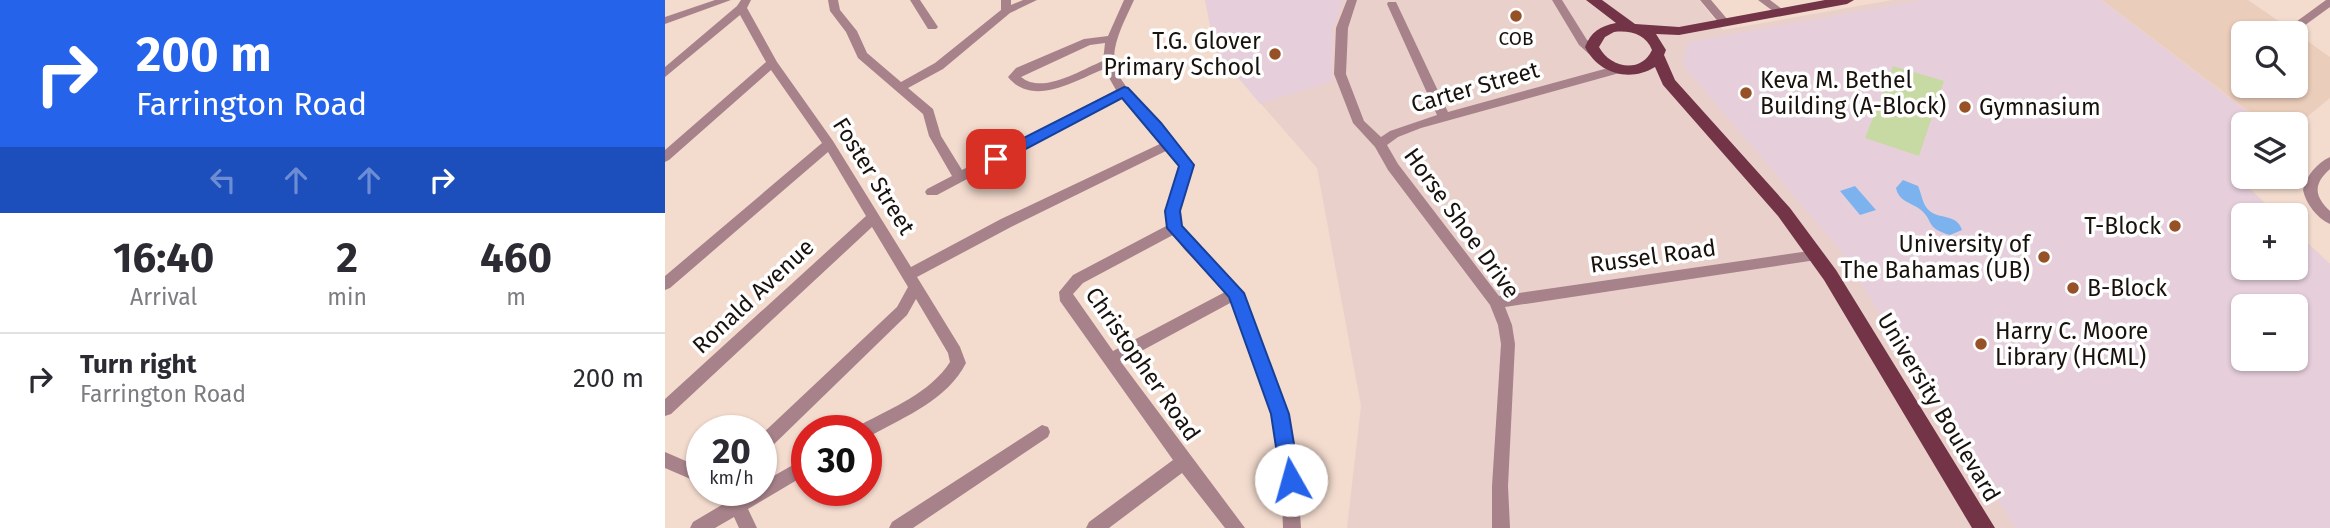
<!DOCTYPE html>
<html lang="en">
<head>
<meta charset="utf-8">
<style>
	:root { --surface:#fff; --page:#f2f2f3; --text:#2b2b33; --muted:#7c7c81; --line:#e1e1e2 }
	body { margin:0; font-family:"Fira Sans",sans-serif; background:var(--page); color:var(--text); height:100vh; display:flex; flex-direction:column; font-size:26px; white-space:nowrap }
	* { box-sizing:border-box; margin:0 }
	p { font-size:23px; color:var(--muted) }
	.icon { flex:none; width:38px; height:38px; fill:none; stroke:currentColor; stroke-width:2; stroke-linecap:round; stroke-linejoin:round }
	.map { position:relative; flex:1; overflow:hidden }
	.drawer { display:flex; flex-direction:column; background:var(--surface); width:665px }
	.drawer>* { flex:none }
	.guide { background:#2563eb; color:#fff; overflow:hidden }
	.buttons { position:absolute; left:1566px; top:21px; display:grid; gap:14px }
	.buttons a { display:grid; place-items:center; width:77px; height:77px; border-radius:10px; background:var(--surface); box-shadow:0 2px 5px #0004; font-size:35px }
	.speed { position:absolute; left:21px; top:415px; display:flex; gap:14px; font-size:35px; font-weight:700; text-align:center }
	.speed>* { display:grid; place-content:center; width:91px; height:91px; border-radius:50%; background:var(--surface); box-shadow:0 2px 5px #0004; line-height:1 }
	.speed small { font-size:18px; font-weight:400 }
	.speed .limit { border:10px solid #d22; background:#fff; color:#111 }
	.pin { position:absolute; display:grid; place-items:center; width:60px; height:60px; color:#fff; margin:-30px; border-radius:14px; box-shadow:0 4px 10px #0006 }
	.me { position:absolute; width:77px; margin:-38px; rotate:353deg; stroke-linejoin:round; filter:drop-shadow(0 0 5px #0008) }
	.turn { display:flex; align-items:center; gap:24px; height:147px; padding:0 21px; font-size:32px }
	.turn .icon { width:91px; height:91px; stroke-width:2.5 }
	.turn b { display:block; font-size:49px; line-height:60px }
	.lanes { display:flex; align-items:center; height:66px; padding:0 21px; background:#0003; justify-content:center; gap:35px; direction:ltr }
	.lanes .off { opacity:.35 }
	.eta { display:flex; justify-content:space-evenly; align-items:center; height:119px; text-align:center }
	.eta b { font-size:42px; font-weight:700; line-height:49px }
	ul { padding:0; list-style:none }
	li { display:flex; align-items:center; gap:21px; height:91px; padding:0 21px; border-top:2px solid var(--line) }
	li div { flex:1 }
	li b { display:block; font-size:26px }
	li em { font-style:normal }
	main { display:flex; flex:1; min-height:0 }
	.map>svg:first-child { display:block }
</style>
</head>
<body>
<main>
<section class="drawer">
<div class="guide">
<div class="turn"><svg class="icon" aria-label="right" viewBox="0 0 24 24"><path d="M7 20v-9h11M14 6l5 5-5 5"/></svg><div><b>200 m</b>Farrington Road</div></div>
<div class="lanes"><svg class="icon off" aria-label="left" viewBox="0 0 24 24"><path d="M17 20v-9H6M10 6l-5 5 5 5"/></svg><svg class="icon off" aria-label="ahead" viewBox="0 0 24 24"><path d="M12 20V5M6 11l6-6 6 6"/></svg><svg class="icon off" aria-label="ahead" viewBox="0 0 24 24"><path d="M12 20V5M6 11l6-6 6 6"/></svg><svg class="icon" aria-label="right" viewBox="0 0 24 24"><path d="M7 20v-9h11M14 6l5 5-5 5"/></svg></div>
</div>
<div class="eta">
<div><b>16:40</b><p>Arrival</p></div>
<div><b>2</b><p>min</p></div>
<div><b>460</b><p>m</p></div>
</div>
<ul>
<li><svg class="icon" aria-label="right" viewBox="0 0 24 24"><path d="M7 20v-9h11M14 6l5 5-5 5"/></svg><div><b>Turn right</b><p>Farrington Road</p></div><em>200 m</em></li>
</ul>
</section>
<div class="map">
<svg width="1665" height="528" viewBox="0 0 1665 528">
	<rect width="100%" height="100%" fill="#f3dbce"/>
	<path fill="#ead0cb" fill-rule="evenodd" d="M540,0H1034L1058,30L1227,0H1437L1599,124H1578V169L1571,176L1613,215H1578V268H1631V232L1665,264V528H682L696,406L652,168L550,51ZM1578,306H1631V359H1578Z"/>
	<path fill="#ebcdbb" d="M1437,0H1583L1631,33H1578V86H1631V33L1665,57V98L1631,126L1600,124Z"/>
	<path fill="#e6cfdb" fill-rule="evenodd" d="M540,0H678L668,28V81L595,104L551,50Z
		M1258,0H1436L1599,124H1578V169L1570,176L1612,215H1578V268H1631V233L1665,264V528H1351L1175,250L1017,64L1023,42ZM1578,306H1631V359H1578Z"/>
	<path fill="#c8daa3" d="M1228,66L1279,81L1254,156L1200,138Z"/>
	<path fill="#7cb3ee" d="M1238,180L1253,186C1256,192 1257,201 1261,207C1270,221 1292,212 1297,230L1285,235C1260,228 1269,221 1256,210C1246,202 1234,202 1231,188Z
		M1190,186L1211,210L1195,215L1175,191Z"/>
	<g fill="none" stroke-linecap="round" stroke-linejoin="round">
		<path fill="#a7828b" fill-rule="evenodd" d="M50,0H66L0,24V17Z
			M76,0H86L82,8L112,62L168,141L246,267L336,219L499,142L457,97L272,195H262L260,192L262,189L287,176L264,136L258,114L193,58L181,32L165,11L163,0H173L175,10L192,31L202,53L236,82L270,63L336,10V0H346V5L358,0H372L345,13L278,69L243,88L268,109L276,136L297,170L451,90L439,69C411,80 368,108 343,77L351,68L419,39L443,36L459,0H469C461,18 450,37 449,57C448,89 512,133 528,165L515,206V223L529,242L578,293L623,414L631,453L636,528H618L615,453L607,414L567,302L456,362L580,528H560L517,473L444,528H421L424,522L508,460L395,301L394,292L408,275L503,225L501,206L516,165L505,149L346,227L252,277L295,347L301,363C282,400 241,416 207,435L201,437V430H193L195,425C227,408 265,393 285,362L283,353L251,299L242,315L102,451L96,453V435L232,307L243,287L207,227L6,414L0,416V399L201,216L163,152L5,288L0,290V276L157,143L106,70L4,160L0,162V150L101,62L75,15L0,77V67L72,6ZM440,43L438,61C415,70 378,95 356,77L425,45ZM508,235L519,249L560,292L448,351L408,294L418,283Z
			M245,0H255L273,27L271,29H263Z
			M682,0H692L683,28L681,74L699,121L716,137L725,131L772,115L722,4L723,2H731L732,4L783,112L954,65L960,69L958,72L756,128L733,137L722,145L733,164L834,296L1151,250L1156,251L1158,255L1156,259L1151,260L840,307L847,325L850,344L843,486L845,528H827V486L836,344L833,325L825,305L723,170L710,147L688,123L669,74L671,28Z
			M887,0H897L922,40L932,48V54H924L914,45Z
			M1035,0H1046L1063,20V24H1055Z
			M1093,0H1105L1121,12L1120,14H1112Z
			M1661,0H1665V7L1632,31H1624V27Z
			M1665,157V169C1648,184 1649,196 1665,211V224C1652,218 1641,204 1638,190C1641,176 1652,163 1665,157Z
			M377,425L383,427L385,432L383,437L248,528H224L227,522Z
			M0,452L37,468V484L0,468Z
			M142,457V474L83,509L92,528H74L69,517L50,528H25L28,522L60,503L52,490H70L75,495L84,490H96V483Z"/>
		<path fill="#723446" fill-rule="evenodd" d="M921,0H937L970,24L1014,27L1160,0H1189L1182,4L1014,35L991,34L1001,50L999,55L1010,80L1125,208L1171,270L1330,528H1307L1159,280L1113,216L998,85L990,67C964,83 933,73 920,47C926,32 935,26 951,23ZM949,32C965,30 981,34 987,50C976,74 945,68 934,47L940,37Z"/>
	</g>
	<path fill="#2563eb" stroke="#184099" stroke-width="2" d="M459,87L463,88L496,123L529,165L515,211L517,226L579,293L624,414L635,480L632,486L626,488L619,486L616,480L606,414L564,297L502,228L500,211L514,166L457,98L336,162H325L323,159L325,155Z"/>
	<g fill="#965126" stroke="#fff" stroke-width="2.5">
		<circle cx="851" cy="16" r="7"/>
		<circle cx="610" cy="54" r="7"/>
		<circle cx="1081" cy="93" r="7"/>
		<circle cx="1300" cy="107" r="7"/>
		<circle cx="1510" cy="226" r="7"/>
		<circle cx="1379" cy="257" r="7"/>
		<circle cx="1408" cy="288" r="7"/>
		<circle cx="1316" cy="344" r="7"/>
	</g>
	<g text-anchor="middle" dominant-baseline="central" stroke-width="7" stroke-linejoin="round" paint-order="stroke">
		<g font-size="19" fill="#18110c" stroke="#fff">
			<text x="851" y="38">COB</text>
		</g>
		<g font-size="23" fill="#18110c" stroke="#fff" text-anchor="start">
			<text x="596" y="41" text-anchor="end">T.G. Glover<tspan x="596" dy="26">Primary School</tspan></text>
			<text x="1095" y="80">Keva M. Bethel<tspan x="1095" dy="26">Building (A-Block)</tspan></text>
			<text x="1314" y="107">Gymnasium</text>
			<text x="1496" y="226" text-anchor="end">T-Block</text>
			<text x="1365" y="244" text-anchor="end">University of<tspan x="1365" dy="26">The Bahamas (UB)</tspan></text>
			<text x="1422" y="288">B-Block</text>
			<text x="1330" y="331">Harry C. Moore<tspan x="1330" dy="26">Library (HCML)</tspan></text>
		</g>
		<g font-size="23" fill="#18110c" stroke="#fff">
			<text transform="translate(810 87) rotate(-16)">Carter Street</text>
			<text transform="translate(209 176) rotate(58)">Foster Street</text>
			<text transform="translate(797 223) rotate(54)">Horse Shoe Drive</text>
			<text transform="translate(988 256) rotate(-8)">Russel Road</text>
			<text transform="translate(88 296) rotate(-43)">Ronald Avenue</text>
			<text transform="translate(478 364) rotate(55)">Christopher Road</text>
			<text transform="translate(1274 407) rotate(59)">University Boulevard</text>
		</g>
	</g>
</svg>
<div class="buttons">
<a><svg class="icon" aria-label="search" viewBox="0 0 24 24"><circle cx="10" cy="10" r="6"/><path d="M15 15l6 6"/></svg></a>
<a><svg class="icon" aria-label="layers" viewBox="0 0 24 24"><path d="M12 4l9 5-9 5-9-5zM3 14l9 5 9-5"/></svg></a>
<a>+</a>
<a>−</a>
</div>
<div class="speed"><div>20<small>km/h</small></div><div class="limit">30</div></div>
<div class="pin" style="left:331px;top:159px;background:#d93025"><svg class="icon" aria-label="arrive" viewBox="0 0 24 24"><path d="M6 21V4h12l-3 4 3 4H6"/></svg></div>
<svg class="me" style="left:626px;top:480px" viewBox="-20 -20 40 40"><circle r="19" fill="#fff"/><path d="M0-13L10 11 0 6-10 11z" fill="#2563eb"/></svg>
</div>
</main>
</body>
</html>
